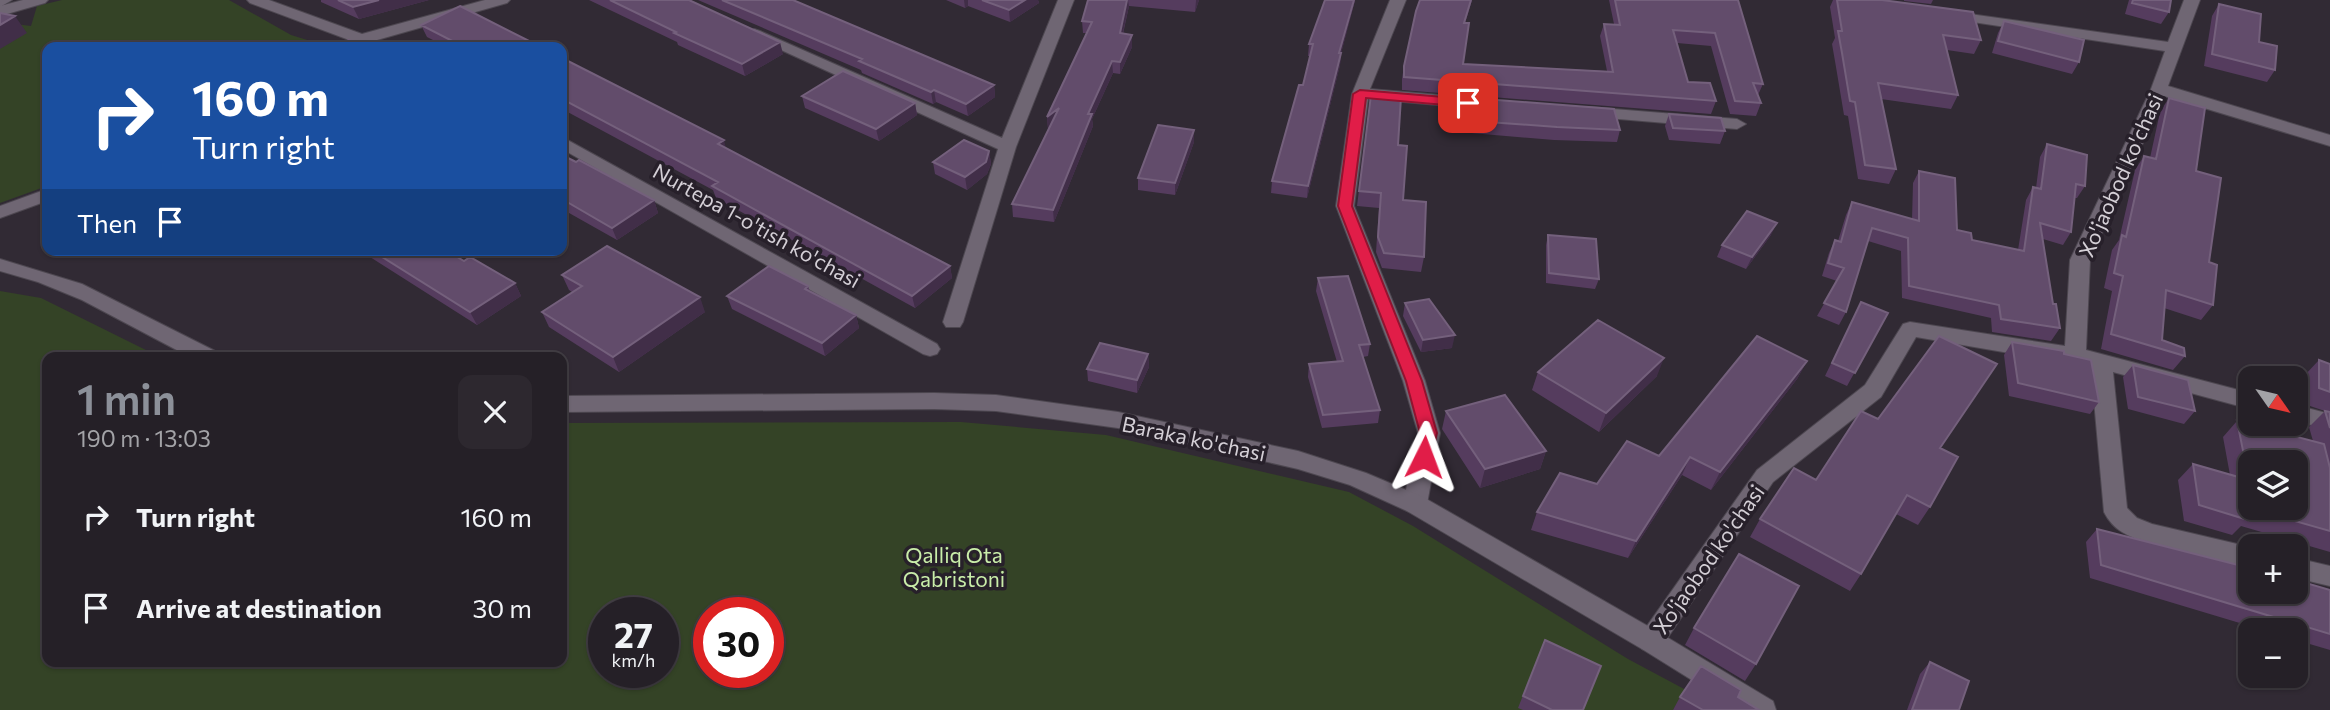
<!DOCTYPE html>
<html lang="en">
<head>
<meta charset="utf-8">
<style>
	:root { --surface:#252027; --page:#2d282f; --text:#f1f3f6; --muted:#a3a3a7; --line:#423e44; --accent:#8c9099 }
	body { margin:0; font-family:Commissioner,sans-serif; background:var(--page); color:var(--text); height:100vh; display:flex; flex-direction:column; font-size:26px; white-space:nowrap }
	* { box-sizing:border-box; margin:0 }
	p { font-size:23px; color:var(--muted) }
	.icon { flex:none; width:38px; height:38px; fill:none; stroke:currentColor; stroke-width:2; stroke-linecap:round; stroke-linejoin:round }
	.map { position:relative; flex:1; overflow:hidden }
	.panel { position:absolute; left:42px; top:352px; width:525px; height:315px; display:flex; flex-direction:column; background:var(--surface); border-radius:14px; box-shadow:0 2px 5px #0004,0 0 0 2px var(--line) }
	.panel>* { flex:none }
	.guide { position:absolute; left:42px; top:42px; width:525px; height:214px; border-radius:14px; box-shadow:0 2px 5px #0004,0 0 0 2px var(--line); background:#1a4fa0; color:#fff; overflow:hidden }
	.needle { width:46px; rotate:124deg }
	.buttons { position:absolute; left:2238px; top:366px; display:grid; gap:14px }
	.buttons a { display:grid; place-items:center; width:70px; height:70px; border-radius:14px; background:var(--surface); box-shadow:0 2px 5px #0004,0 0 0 2px var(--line); font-size:35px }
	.speed { position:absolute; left:588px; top:597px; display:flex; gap:14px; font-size:35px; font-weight:700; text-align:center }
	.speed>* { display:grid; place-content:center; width:91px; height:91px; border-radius:50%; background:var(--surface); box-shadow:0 2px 5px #0004,0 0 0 2px var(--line); line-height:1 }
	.speed small { font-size:18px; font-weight:400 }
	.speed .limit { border:10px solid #d22; background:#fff; color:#111 }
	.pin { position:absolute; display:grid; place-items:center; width:60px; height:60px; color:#fff; margin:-30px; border-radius:14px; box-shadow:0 4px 10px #0006 }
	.me { position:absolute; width:77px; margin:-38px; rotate:3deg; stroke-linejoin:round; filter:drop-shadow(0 0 5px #0008) }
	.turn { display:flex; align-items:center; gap:24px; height:147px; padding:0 35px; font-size:32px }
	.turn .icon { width:91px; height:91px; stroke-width:2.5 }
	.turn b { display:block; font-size:49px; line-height:60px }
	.then { display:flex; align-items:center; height:66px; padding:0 35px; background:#0003; gap:14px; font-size:26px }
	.round { display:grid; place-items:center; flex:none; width:74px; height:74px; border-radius:14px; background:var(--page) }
	.overview { display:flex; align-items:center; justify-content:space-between; height:119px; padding:0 35px }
	h1 { font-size:42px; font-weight:600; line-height:52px; color:var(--accent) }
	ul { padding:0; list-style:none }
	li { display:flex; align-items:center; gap:21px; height:91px; padding:0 35px }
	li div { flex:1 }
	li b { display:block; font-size:26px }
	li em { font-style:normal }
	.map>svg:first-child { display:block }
</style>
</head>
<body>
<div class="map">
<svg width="2330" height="710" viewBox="0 0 2330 710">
	<rect width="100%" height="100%" fill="#312a34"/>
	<path fill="#344326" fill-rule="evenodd" d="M62,0H229L291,35L330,47H47V186L0,203V22L31,26L37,6Z
		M0,291L41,298L160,357H47V662H562V423L961,422L1106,435L1349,492L1413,526L1628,659L1686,690L1673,710H0ZM604,612H663V672H604ZM709,612H768V672H709Z"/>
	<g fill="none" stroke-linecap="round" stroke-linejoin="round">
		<g stroke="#4d4750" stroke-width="2">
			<path id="street" d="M0,0H12L0,7Z
				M247,0H269L362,34L485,0H510L507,3L377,40L382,44L380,47H368L250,3Z
				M1058,0H1074L1016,147L963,322L960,327H946L943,322L998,149L746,34L754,29L760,31L1002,138Z
				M1390,0H1406L1370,89L1497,100L1505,105L1497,110L1368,99L1354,206L1425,381L1440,433L1427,504L1423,511L1415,513L1407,511L1403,504L1418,433L1403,381L1336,206L1352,94Z
				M2184,0H2200L2168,86L2330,135V146L2164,96L2090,260L2086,350L2250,393V409L2113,372L2127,508L2137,518L2152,524L2250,547V567C2219,561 2148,548 2122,532C2115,528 2108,520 2104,512L2091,367L1916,337L1881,397L1773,482L1660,649L1651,652L1642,649L1638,641L1642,633L1757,470L1865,385L1903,324L1910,322L2065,346L2070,260L2151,89L2165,51L1946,18L1941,16L1938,13L1941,10L2168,42Z
				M1589,107L1737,119L1746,124L1737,129L1583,116L1581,112L1583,108Z
				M562,137L937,344L940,349L937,354L930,356L923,354L562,149Z
				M47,189V201L0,218V206Z
				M2296,405L2330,414V430L2296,421Z
				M2296,558L2330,566V586L2296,578Z"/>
		</g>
		<g stroke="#4d4750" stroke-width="2">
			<path id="secondary" d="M23,0H48L45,3L0,16V6Z
				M0,259L82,284L217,352L221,357H190L82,300L38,282L0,271Z
				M934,393L996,395L1118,412L1298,451L1366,473L1423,497L1660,633L1773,701L1776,710H1740L1642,649L1407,511L1350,485L1298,469L1118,428L996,411L934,409L562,412V396Z"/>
		</g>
		<use href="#street" fill="#6f6673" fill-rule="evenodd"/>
		<use href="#secondary" fill="#6f6673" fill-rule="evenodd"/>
	</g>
	<path fill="#553c5e" d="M321,0H429L359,19L321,2Z
		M589,0H689L783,54L745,76L678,45L677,42Z
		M698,0H793L994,85L995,97L968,116L936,102L933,104L862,73L861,70Z
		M946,0H1038L1039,3L1010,22L968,6L965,8Z
		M1088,0H1199L1195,12L1129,6L1123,34L1132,47L1120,74L1113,73L1092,119L1093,126L1054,222L1013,217L1012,204L1049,128L1048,129L1047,117L1087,33H1083L1082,21Z
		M1325,0H1355L1341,53L1340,65L1307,198L1271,193L1272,181L1303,85L1310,56H1308L1309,44Z
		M1420,0H1472L1465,23L1463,64L1607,71L1600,36L1604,24H1614L1609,0H1738L1763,84L1758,95L1761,103L1756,116L1730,114L1711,46L1677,43L1688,82L1716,101L1711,114L1402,90V79L1404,66Z
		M1833,0H1882L1981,40L1974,54L1947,50L1958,95L1951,109L1881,99L1896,169L1889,184L1858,179L1848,116L1844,115L1836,67L1832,44L1835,38L1830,7Z
		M1904,0H1933L1931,4L1904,1Z
		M2129,0H2171L2169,12L2161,24L2125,14Z
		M2219,4L2259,42L2275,70L2267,82L2204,66L2212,16Z
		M2004,21L2079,62L2072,74L1992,53L1998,33Z
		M421,25L541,47H447L427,37Z
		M562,58L726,148L950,266L952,278L915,308L716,198L713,190L562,109Z
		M1371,95L1398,145L1403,200L1424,257L1421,272L1382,268L1376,252L1379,208L1357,206Z
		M802,96L915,103L917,115L879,141L805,108Z
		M1471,98L1620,130L1617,142L1554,140L1471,133L1468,111Z
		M2169,98L2196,171L2209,262L2213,305L2201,320L2164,308L2162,340L2185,356L2173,370L2101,349L2112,291L2104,288L2112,250L2119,240L2135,170L2144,156L2150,158L2160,112Z
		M1669,114L1725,131L1720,144L1669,140L1665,126Z
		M1194,130V142L1175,195L1138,190V178Z
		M2047,144L2085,186L2077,198H2074L2071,232L2063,245L2043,239L2053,304L2060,328L2051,341L1992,332L1991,318L1902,298L1901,251L1868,241L1846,312L1839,325L1817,316L1837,281L1822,276L1829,253L1835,240L1838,241L1846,215L1852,202L1912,220L1913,183L1919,171L1957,230L1972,240L2018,250L2026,200L2033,187L2036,188L2040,157Z
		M989,151L991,164L987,174L967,190L935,174L933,162Z
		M562,155L654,200L658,213L617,240L562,209Z
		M1548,235L1599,279L1595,289L1546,283V245Z
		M1771,235L1746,269L1717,257L1722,245Z
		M359,250H446L464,261L515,283L521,296L477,325Z
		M562,275L705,312L619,372L549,327L542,312L572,292L569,290Z
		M1318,278L1370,344L1368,356L1363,357L1380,410L1378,423L1322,428L1308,377L1309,364L1337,362L1316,291Z
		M808,286L810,292L856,315L859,328L825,356L732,309L727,296Z
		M1861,302L1888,313L1847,386L1825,376Z
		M1405,303L1452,348L1421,352L1403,316Z
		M2012,342L2064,354L2099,402L2090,414L2009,396L2004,355Z
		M1148,354L1149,367L1137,393L1088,381L1087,369Z
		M2319,360L2330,364V552L2241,526L2232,535L2184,521L2178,480L2193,464L2230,475L2223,437L2237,421L2313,441L2309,427L2325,411L2304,404V376Z
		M1807,361L1797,379L1711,490L1682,475L1628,558L1531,530L1537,512L1659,456Z
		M2133,365L2195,411L2184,424L2128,409L2123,377Z
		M1538,372L1657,376L1599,432L1532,390Z
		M1446,411L1546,451L1540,469L1480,488L1442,429Z
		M1940,449L1930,507L1918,525L1896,514L1861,574L1850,591L1750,537L1760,519L1816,480Z
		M2097,529L2330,590V650L2296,640V630H2263L2090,578L2086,542Z
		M1694,628L1756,664L1745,681L1685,645Z
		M1545,640L1583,710H1523L1518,708Z
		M1930,662L1959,710H1907L1920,674Z
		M1680,697H1738L1759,710H1673Z"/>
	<path fill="#412e48" d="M379,0H429L359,19L353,7Z
		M964,0H968V6L965,8Z
		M1025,0H1038L1039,3L1010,22L1009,10Z
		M1127,0H1128L1129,6L1120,45V33Z
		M1196,0H1199L1195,12L1196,1Z
		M1354,0L1355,1L1338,65L1339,53Z
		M1471,0H1472L1461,35L1464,23Z
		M15,16L27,33L0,49V25Z
		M1132,35V47L1120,74V62Z
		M780,42L783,54L745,76L742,64Z
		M1341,53L1340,65L1307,198L1308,186Z
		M1112,61L1113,73L1092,119L1093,126L1054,222L1053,210L1088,114Z
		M994,85L995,97L968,116L966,104Z
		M934,90L936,102L933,104L931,92Z
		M915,103L917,115L879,141L876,129Z
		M1059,108V120L1048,129L1047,117Z
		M1194,130V142L1175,195V183Z
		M724,140L727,153L718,144Z
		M989,151L991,164L987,174L967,190L965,177Z
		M654,200L658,213L617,240L612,228Z
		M1777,223L1771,235L1746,269L1752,257Z
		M950,266L952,278L915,308L912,296Z
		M515,283L521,296L477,325L470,312Z
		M700,297L705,312L619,372L613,357Z
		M856,315L859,328L825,356L822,343Z
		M1455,335L1452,348L1421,352L1423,340Z
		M1148,354L1149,367L1137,393V380Z
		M1664,358L1657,376L1599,432L1606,413Z
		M1807,361L1797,379L1711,490L1720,472Z
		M1546,451L1540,469L1480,488L1485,469Z
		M1690,457L1682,475L1628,558L1636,541Z"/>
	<path fill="#624c6b" stroke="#74607c" stroke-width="2" fill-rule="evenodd" d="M338,0H379L353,7Z
		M610,0H689L780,42L742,64L674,33L676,32Z
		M722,0H793L994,85L966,104L934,90L931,92L859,61L862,59Z
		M982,0H1025L1009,10Z
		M1088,0H1127L1120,33L1132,35L1120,62L1112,61L1088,114H1092L1053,210L1012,204L1059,108L1047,117L1092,22L1082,21Z
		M1325,0H1354L1339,53H1341L1308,186L1272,181L1299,85H1303L1313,44H1309Z
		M1420,0H1471L1464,23H1469L1463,64L1613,72L1604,24L1620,25L1615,0H1738L1763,84L1753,83L1761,103L1735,101L1715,33L1673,30L1688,82L1710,83L1716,101L1404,77V66L1416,11Z
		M1837,0H1882L1973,12L1981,40L1943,35L1958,95L1878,83L1896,169L1865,165L1855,102L1850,101L1842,53L1838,31H1842Z
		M2133,0H2171L2169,12L2132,3Z
		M2219,4L2261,14L2259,42L2277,46L2275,70L2212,54Z
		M460,6L541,47H464L421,25Z
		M0,13L15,16L0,25Z
		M2004,21L2084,40L2079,62L1998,41Z
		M349,40L362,47H335Z
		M562,58L724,140L718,144L950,266L912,296L712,186L718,182L562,99Z
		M843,71L915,103L876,129L802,96Z
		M1371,95L1401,97L1398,145L1407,146L1403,200L1426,202L1424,257L1384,253L1378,237L1381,193L1359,191Z
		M1471,98L1614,109L1620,130L1557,127L1474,121Z
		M2169,98L2205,108L2196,171L2221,178L2209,262L2217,265L2213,305L2166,290L2162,340L2184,348L2185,356L2111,334L2123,276L2114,273L2122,235L2126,237L2144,156L2156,159Z
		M1669,114L1721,118L1725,131L1673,128Z
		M1158,125L1194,130L1175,183L1138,178Z
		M964,140L989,151L986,162L965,177L933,162Z
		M2047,144L2087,155L2085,186L2076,184L2071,232L2040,223L2053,304H2056L2060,328L2001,319L1999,305L1909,286L1908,238L1872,228L1846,312L1824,303L1844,268L1828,263L1835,240L1841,242L1852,202L1919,221V171L1955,178L1957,230L1971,233L1972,240L2024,251L2033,187L2041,189Z
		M562,155L576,162L579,160L654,200L612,228L562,199Z
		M1747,211L1777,223L1752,257L1722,245Z
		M1548,235L1596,239L1599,279L1549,273Z
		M607,246L700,297L613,357L542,312L582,286L562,275Z
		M371,250H446L464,261L470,257L515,283L470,312Z
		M769,266L808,286L805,289L856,315L822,343L727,296Z
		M1348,276L1370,344L1359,345L1380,410L1323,415L1309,364L1343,361L1318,278Z
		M1429,299L1455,335L1423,340L1405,303Z
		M1861,302L1888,313L1855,373L1832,363Z
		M1598,320L1664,358L1606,413L1538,372Z
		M1757,336L1807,361L1720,472L1690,457L1636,541L1537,512L1560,473L1597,484L1627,441L1659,456Z
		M1939,336L1997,364L1940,448L1958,457L1930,507L1907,495L1861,574L1760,519L1794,468L1816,480L1861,411L1878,419Z
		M2012,342L2064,351V354L2091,360L2099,402L2018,383Z
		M1100,343L1148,354L1137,380L1087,369Z
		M2319,360L2330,364V392L2319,388Z
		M2133,365L2188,380L2195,411L2138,397Z
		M1505,395L1546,451L1485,469L1446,411Z
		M2325,411L2330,412V428Z
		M2237,421L2324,444L2330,468V531L2246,507L2248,520L2199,505L2193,464L2249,480ZM2250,462H2296V508H2250Z
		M2097,529L2250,568V592H2296V580L2330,590V634L2101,565Z
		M1739,554L1799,586L1756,664L1694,628Z
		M1545,640L1601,666L1583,710H1552L1523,696Z
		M1930,662L1969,681L1959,710H1912Z
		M1701,666L1741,690L1738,697L1759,710H1703L1680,697Z"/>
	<path fill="#e11d48" stroke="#92132f" stroke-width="2" d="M1360,90L1468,99L1474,103L1468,107L1366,98L1352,206L1422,381L1437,433L1430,461H1418L1416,457L1420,433L1406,381L1338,206L1353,94Z"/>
	<g text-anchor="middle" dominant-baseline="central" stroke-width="7" stroke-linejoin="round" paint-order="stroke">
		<g font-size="21" fill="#d4cfd6" stroke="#27202a">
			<text transform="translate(2120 175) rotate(-66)">Xo'jaobod ko'chasi</text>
			<text transform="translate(757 225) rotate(29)">Nurtepa 1-o'tish ko'chasi</text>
			<text transform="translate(1194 438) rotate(12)">Baraka ko'chasi</text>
			<text transform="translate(1708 559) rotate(-55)">Xo'jaobod ko'chasi</text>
		</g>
		<g font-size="21" fill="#c9eda9" stroke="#27202a">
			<text x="954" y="554">Qalliq Ota<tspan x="954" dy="24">Qabristoni</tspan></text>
		</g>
	</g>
</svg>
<div class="buttons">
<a><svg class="needle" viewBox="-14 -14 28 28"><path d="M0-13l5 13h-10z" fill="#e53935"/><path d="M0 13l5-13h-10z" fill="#a3a3a7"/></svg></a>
<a><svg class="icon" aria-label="layers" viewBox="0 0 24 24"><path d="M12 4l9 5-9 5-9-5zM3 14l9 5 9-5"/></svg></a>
<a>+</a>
<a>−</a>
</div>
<div class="speed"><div>27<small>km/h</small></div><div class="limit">30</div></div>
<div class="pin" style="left:1468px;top:103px;background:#d93025"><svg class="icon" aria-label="arrive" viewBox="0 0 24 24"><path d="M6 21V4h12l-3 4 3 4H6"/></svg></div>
<svg class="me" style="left:1424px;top:457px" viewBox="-20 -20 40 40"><path d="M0-17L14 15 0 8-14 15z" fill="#e11d48" stroke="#fff" stroke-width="4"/></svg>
<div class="guide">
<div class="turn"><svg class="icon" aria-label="right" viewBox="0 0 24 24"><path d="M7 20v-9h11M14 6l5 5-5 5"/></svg><div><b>160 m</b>Turn right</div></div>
<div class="then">Then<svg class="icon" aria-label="arrive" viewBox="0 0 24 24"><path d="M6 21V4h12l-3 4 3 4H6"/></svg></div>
</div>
<section class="panel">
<div class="overview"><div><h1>1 min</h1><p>190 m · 13:03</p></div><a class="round"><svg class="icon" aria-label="close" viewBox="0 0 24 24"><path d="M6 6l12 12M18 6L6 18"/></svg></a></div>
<ul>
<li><svg class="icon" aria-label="right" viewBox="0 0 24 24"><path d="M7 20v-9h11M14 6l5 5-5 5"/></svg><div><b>Turn right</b></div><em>160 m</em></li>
<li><svg class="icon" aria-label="arrive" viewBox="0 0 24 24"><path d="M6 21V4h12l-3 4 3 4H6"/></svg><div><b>Arrive at destination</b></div><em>30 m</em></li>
</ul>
</section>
</div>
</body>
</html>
